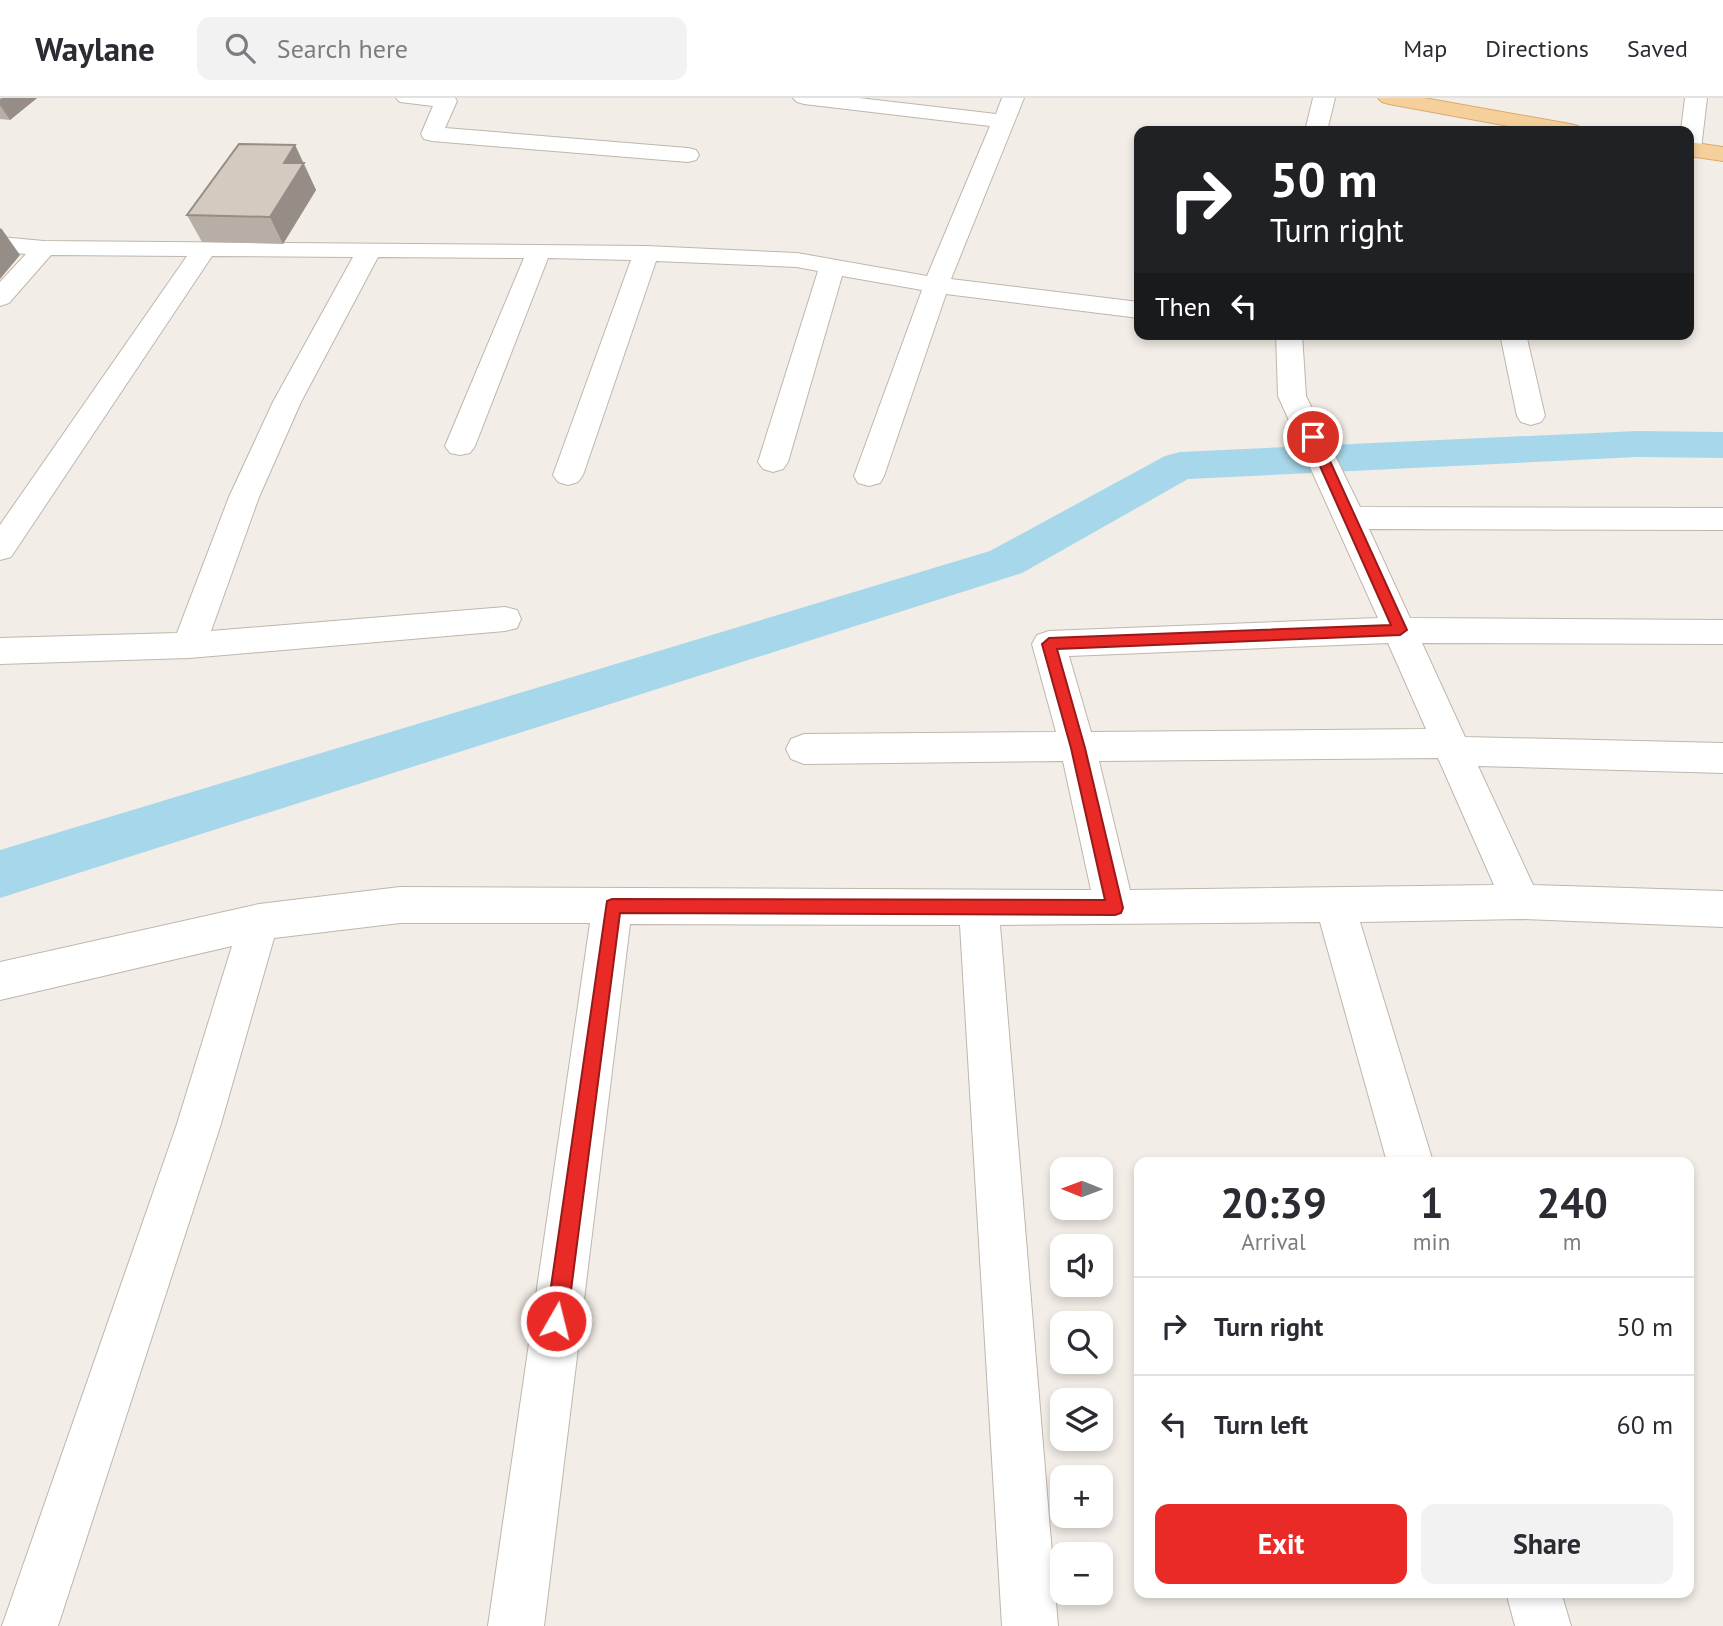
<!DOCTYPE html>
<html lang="en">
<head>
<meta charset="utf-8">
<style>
	:root { --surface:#fff; --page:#f2f2f3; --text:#2b2b33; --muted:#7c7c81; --line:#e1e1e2; --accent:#e92a26 }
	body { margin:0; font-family:"PT Sans",sans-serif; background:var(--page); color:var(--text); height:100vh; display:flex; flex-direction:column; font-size:26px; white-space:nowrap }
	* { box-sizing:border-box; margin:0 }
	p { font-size:23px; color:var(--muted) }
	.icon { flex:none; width:38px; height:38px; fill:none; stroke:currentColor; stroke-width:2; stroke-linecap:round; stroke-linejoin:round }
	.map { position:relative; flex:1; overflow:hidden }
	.drawer { position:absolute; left:1134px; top:1059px; width:560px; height:441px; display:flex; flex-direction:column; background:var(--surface); border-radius:14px; box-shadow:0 4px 10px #0003 }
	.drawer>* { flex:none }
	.top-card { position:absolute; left:1134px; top:28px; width:560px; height:214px; border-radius:14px; box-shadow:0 4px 10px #0003; background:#202124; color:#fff; overflow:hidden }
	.needle { width:46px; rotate:271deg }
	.buttons { position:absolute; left:1050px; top:1059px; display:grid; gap:14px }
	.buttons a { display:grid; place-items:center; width:63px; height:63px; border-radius:14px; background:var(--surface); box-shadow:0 4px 10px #0003; font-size:35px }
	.pin { position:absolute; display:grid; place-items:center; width:60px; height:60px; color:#fff; margin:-30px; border:4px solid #fff; border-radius:50%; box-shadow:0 2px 7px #0007 }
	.me { position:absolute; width:77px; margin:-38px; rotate:8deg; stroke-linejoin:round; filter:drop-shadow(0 0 5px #0008) }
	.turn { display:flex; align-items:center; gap:24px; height:147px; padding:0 21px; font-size:32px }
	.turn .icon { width:91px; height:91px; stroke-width:2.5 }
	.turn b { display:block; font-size:49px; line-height:60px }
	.then { display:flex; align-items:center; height:66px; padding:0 21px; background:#0003; gap:14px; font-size:26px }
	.eta { display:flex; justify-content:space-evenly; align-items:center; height:119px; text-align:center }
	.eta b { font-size:42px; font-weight:700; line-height:49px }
	.button { display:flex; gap:14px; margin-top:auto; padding:14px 21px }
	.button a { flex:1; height:80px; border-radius:14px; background:var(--accent); color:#fff; font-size:28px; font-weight:700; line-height:80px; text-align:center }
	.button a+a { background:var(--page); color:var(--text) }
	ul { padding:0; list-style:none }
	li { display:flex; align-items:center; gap:21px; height:98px; padding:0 21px; border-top:2px solid var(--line) }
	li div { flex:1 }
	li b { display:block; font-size:26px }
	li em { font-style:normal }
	header { display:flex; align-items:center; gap:42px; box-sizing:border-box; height:98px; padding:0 35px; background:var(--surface); border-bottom:2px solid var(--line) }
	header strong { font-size:33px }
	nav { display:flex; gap:38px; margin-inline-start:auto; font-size:24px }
	.search { width:490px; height:63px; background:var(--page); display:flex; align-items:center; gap:18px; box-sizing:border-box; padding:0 24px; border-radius:14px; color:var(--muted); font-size:26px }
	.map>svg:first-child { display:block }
</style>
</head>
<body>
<header>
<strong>Waylane</strong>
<div class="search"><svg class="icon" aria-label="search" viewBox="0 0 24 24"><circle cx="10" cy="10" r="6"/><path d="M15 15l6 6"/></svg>Search here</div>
<nav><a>Map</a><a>Directions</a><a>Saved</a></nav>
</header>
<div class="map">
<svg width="1723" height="1528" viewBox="0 0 1723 1528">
	<rect width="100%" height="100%" fill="#f2ede6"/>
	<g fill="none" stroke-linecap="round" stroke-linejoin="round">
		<path fill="#a7d7ea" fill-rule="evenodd" d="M1637,333L1723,334V360L1637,359L1188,381L1022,475L0,800V752L990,453L1165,358L1180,354Z"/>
		<g stroke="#bfb6ad" stroke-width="2">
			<path id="street" d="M396,0H455L457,3L445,30L688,50L696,52L699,57L696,62L688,64L432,43L424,41L421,36L433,8L400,4Z
				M793,0H859L996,16L1002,0H1024L951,181L1139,204V220L946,196L884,378L880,385L869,388L858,385L854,378L922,192L842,178L788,364L783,371L773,374L763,371L758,364L818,173L797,169L656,163L583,377L578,384L568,387L558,384L553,377L631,162L548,160L475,348L470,355L460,357L450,355L445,348L524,160L378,159L301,304L259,399L211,533L505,509L517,512L521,521L517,530L505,533L189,560L0,566V540L177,535L229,399L273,304L353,159L212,158L11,459L0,462V427L187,158L51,157L9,205L0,208V184L26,156L0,153V139L44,143L646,148L797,155L927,178L990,28L804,6L797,4Z
				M1313,0H1335L1327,33H1305Z
				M1685,0H1707L1701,51L1698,56L1690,58L1689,33H1681Z
				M1276,236H1302L1306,298L1360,409L1723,410V432L1369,431L1410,520L1723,522V546L1422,545L1465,639L1723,645V675L1478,668L1533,787L1723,793V829L1521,821L1360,824L1433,1064H1387L1320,824L1000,827L1058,1528H1002L960,827L630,826L544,1528H488L590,825H400L274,840L220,1029L58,1528H2L176,1029L232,848L0,902V864L259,806L400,789L1091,792L1063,663L804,666L791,661L786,651L791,641L804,636L1056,634L1032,546L1037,537L1049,533L1378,520L1278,298ZM1388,545L1426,631L1091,634L1069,558ZM1438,660L1494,787L1130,792L1099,663Z
				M1500,236H1526L1545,318L1541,324L1531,327L1521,324L1517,318Z
				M1506,1494H1561L1571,1528H1515Z"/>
		</g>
		<g stroke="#daaa6c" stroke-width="2">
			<path id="primary" d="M1378,0H1424L1570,26L1578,28L1581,33H1536L1389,6L1382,4Z
				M1689,44L1723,49V63L1689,58Z"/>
		</g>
		<use href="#street" fill="#fff" fill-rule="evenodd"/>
		<use href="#primary" fill="#f6d09b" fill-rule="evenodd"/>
	</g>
	<path fill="#b7aea5" d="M0,0H37L10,22L0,21Z
		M295,47L316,92L283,146L202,144L187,117Z"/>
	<path fill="#958d86" d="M3,0H37L10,22L0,7V2Z
		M295,47L316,92L283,146L270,119L284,65Z
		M1,130L20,157L0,181V131Z"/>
	<path fill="#d5cac0" stroke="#958d86" stroke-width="2" d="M239,46L295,47L284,65H304L270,119L187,117Z"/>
	<path fill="#e92a26" stroke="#971b19" stroke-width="2" d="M1313,335L1319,339L1407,532L1400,537L1057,551L1085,650L1123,810L1121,815L1115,817L620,815L567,1223L564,1230L556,1233L549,1230L546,1223L607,803L612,801L1105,802L1071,650L1042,546L1049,540L1391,527L1307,339Z"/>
</svg>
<div class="buttons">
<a><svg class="needle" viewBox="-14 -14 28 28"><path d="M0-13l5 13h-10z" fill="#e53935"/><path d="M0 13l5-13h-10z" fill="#7c7c81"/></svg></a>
<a><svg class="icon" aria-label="sound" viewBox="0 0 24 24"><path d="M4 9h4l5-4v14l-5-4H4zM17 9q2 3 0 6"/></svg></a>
<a><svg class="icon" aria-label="search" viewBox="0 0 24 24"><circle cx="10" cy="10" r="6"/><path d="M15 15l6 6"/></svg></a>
<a><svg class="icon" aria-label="layers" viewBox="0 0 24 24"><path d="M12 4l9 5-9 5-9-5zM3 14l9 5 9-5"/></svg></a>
<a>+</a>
<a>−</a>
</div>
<div class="pin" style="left:1313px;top:339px;background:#d93025"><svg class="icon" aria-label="arrive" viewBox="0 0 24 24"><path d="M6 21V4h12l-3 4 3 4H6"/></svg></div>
<svg class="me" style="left:556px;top:1223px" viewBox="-20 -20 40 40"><circle r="17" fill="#e92a26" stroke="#fff" stroke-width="3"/><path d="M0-11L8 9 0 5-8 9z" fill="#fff"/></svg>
<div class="top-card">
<div class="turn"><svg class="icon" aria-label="right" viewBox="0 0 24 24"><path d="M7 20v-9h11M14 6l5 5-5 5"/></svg><div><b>50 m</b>Turn right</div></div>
<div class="then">Then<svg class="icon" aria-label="left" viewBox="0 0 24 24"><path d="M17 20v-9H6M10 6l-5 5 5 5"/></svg></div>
</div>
<section class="drawer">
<div class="eta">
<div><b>20:39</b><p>Arrival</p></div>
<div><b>1</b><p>min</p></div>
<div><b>240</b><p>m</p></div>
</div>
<ul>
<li><svg class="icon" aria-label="right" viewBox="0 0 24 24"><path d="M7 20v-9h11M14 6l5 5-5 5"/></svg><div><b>Turn right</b></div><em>50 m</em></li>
<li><svg class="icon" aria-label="left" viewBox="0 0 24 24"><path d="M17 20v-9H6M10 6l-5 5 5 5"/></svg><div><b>Turn left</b></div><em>60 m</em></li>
</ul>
<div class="button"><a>Exit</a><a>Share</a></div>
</section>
</div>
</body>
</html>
